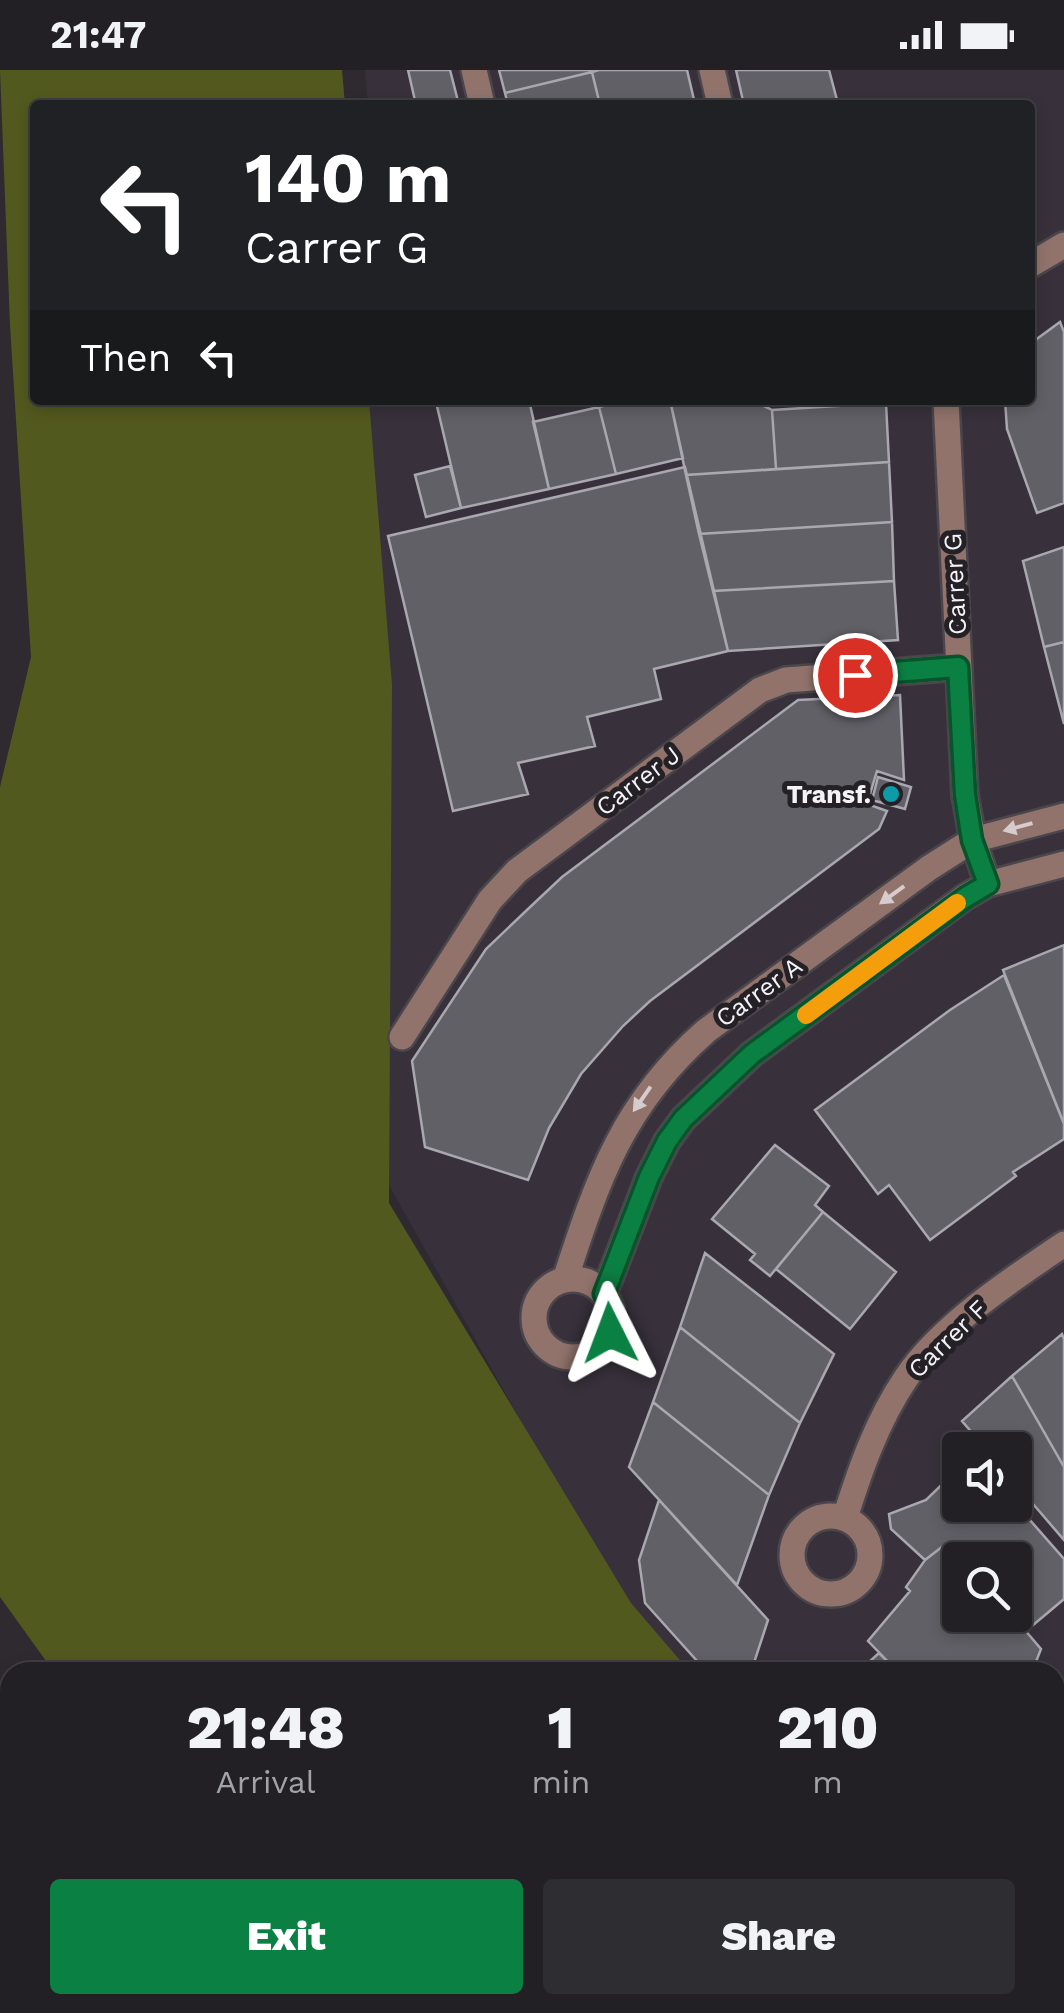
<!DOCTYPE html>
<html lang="en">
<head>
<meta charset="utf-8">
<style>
	:root { --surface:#222024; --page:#2e2d31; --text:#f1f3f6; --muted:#a2a3a6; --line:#3f3e41; --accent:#0b8043 }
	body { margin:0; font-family:"Work Sans",sans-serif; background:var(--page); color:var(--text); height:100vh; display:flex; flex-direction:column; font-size:38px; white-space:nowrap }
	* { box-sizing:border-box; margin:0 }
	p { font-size:32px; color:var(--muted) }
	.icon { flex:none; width:55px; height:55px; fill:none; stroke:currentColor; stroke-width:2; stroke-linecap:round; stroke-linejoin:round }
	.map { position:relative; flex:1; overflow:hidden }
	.sheet { position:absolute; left:0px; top:1592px; width:1065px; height:352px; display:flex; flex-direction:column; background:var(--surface); border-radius:30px 30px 0 0; box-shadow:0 5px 15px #0003,0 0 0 2px var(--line) }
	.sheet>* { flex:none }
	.banner { position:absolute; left:30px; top:30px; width:1005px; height:305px; border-radius:10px; box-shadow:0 5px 15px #0003,0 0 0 2px var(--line); background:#202124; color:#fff; overflow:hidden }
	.fabs { position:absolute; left:942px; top:1362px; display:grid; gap:20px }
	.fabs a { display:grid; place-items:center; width:90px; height:90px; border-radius:10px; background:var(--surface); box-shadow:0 5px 15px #0003,0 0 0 2px var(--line); font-size:50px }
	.pin { position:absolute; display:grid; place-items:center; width:85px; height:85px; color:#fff; margin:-42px; border:5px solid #fff; border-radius:50%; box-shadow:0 2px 10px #0007 }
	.me { position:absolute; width:110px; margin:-55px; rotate:357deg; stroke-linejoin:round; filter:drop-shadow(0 0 8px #0008) }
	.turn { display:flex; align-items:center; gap:35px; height:210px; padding:0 50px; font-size:45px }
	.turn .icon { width:130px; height:130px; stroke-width:2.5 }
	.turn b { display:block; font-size:70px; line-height:85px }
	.then { display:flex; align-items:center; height:95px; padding:0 50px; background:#0003; gap:20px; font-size:38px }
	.eta { display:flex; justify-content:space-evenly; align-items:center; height:170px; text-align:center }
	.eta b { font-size:60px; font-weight:800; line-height:70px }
	.primary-button { display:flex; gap:20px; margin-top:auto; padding:20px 50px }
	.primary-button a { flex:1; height:115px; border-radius:10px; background:var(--accent); color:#fff; font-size:40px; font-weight:800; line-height:115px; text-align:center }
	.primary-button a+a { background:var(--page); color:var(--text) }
	.status { display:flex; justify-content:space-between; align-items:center; height:70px; padding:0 50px; background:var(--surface); direction:ltr }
	.status svg { height:28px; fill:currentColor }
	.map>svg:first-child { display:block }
</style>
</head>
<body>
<div class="status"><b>21:47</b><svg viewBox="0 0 49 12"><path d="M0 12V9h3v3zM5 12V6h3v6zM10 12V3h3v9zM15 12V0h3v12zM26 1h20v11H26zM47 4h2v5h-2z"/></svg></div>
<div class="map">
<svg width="1064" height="1943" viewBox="0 0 1064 1943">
	<rect width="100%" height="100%" fill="#2e2a30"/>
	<path fill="#38313c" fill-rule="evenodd" d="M365,0H1064V1943H1006L1000,1935H1055V1602H661L379,1097L357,330H1030V35H368ZM960,1380H1015V1435H960ZM960,1490H1015V1545H960Z"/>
	<path fill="#52591e" d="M0,0H342L345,35H35V330H369L392,615L389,1133L631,1533L690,1602H54L0,1527V717L31,587L10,255Z
		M240,1935H1044L1048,1943H250Z"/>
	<path fill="#616067" stroke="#a9a7af" stroke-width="2.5" d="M408,0H450L459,35H416Z
		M499,0H592V2L505,23Z
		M599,0H687L695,34L600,35L592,2Z
		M736,0H829L837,30L818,35H744Z
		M592,2L600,35H508L505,23Z
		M1060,252L1064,262V433L1037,443L1007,359L1005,330H1030V274Z
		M446,330H529L549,419L461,438L436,332Z
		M629,330H670L683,388L616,404L599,337Z
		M670,330H752L772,340L776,399L686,405Z
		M886,333L889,392L776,399L772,340Z
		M599,337L616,404L549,419L533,352Z
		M889,392L892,452L699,464L686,405Z
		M450,396L461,438L426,447L415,405Z
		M685,397L728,581L654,599L661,629L587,647L595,676L518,693L528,724L453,741L388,466Z
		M892,452L894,511L713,521L699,464Z
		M1064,477V572L1044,577L1023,491Z
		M894,511L898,570L728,581L713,521Z
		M1064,572V654L1044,577Z
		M900,625L904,710L877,701L867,734L887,741L879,759L650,931L623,956L581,1004L549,1058L528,1110L425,1077L412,991L486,879L528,839L562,807L798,630Z
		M878,707L911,717L905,739L872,730Z
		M1064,875V1054L1003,900Z
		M1004,905L1064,1054V1069L1013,1102L1016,1106L930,1170L889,1115L878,1124L815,1040L950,940Z
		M775,1075L829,1116L815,1135L823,1142L770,1206L750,1190L755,1184L712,1149Z
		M823,1142L896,1202L850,1259L776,1199Z
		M705,1183L834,1284L800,1353L680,1257Z
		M680,1257L800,1353L769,1425L653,1332Z
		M1062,1264L1064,1269V1397L1012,1306Z
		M1012,1306L1064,1397V1470L1015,1413V1380H987L962,1351Z
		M653,1332L769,1425L737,1515L629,1397Z
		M960,1397V1435L1015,1433L1064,1489V1529L1026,1561L1012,1545H1015V1490H962L947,1473L925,1490L891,1459L889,1444L926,1430Z
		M659,1430L768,1550L751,1602H707L645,1533L639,1490Z
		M947,1473L962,1490L960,1545H1012L1041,1579L1032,1602H898L868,1571L910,1521L906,1517L925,1490Z
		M879,1583L898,1602H858Z
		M1064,1694V1766L1055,1754V1700Z
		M0,1708L10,1713V1887L0,1882Z
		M1055,1754L1064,1766V1852L1055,1838Z"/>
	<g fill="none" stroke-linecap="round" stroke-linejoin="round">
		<g stroke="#4a464c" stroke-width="30">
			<path id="minor" d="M474,0L482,35
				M712,0L720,35
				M1030,195L1064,175
				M946,330L965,725L973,770L988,814
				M402,967L490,830L517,801L760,620L786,610L959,597
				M534 1248a39 39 0 1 1 78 0a39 39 0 1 1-78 0Z
				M565,1210C598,1108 623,1034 706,961L929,798L973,770L1064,746
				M604,1223L649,1107L667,1071L683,1049L752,984L965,827L988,814L1064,794
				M792 1485a39 39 0 1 1 78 0a39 39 0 1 1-78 0Z
				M845,1448C860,1400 877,1351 906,1308C941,1256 1012,1209 1064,1174
				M12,1935L26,1943"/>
		</g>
		<use href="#minor" stroke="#91736c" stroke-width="25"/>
	</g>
	<defs><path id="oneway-solid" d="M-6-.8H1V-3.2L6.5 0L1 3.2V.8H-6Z" transform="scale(2.5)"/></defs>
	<g fill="#d6cccd">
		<use href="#oneway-solid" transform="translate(1018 757) rotate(165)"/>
		<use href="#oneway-solid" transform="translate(892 825) rotate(144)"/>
		<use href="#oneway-solid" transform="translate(642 1029) rotate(125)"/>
	</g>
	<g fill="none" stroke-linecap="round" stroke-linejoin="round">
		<g stroke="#07532c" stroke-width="25">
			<path id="route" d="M610,1263L611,1236L604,1224L649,1107L667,1071L683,1049L752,984L966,827L988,814L972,770L965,725L958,597L855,605"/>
		</g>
		<use href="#route" stroke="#0b8043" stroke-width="18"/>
		<path stroke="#f59e0b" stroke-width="18" d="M806,945L957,833"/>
	</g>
	<circle fill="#0f9aa8" stroke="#242126" stroke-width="4" cx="891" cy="724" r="10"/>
	<g text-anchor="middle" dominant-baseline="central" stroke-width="10" stroke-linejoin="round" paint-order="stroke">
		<g font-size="25" fill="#f4f2f6" stroke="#242126">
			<text transform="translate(955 514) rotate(-93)">Carrer G</text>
			<text transform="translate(638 711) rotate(-37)">Carrer J</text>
			<text transform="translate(759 922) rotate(-36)">Carrer A</text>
			<text transform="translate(948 1269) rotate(-44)">Carrer F</text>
		</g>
		<g font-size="25" font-weight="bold" fill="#f4f2f6" stroke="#242126" text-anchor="end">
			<text x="871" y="724">Transf.</text>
		</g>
	</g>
</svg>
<div class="fabs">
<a><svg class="icon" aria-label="sound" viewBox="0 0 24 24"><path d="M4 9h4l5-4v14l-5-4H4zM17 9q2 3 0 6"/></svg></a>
<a><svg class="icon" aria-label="search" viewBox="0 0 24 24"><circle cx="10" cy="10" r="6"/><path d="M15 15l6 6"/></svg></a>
</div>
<div class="pin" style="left:855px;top:605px;background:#d93025"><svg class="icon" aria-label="arrive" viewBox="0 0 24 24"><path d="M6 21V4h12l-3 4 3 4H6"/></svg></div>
<svg class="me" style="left:610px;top:1263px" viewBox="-20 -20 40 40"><path d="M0-17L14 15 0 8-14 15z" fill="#0b8043" stroke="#fff" stroke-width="4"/></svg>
<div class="banner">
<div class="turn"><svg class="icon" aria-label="left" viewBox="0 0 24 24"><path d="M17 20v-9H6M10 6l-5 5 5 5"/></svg><div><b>140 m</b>Carrer G</div></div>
<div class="then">Then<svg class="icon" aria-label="left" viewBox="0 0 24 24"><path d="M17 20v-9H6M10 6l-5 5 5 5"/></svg></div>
</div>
<section class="sheet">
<div class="eta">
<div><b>21:48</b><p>Arrival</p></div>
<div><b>1</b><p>min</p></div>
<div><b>210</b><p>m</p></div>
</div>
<div class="primary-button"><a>Exit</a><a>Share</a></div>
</section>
</div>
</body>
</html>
